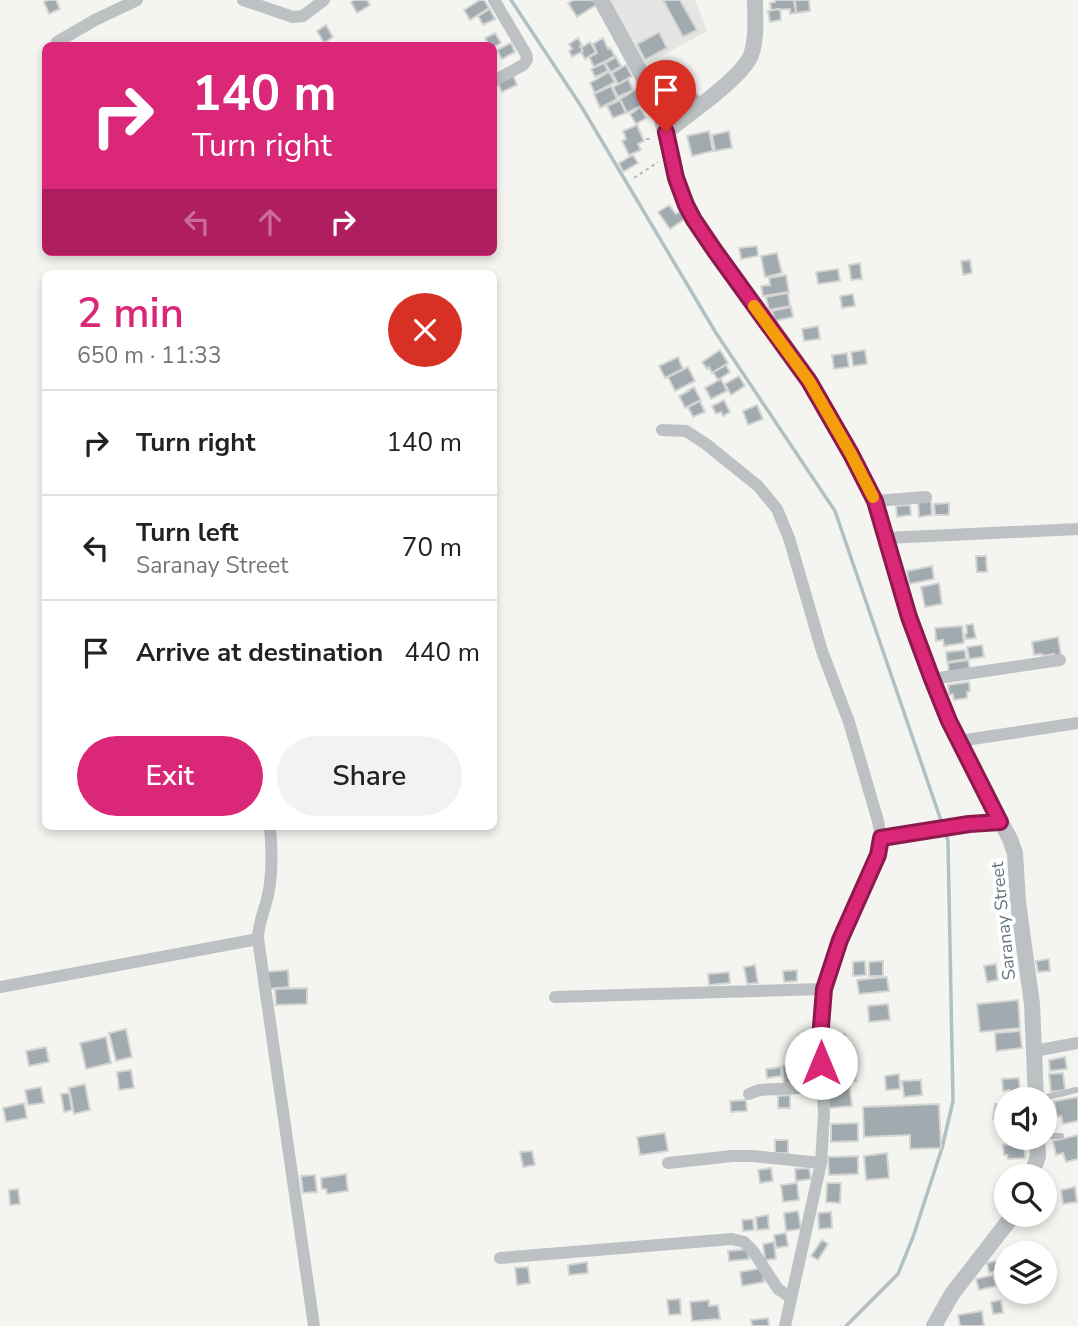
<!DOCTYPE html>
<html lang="en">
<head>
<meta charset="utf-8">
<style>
	:root { --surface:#fff; --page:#f2f2f2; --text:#222; --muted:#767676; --line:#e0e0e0; --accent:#db2777 }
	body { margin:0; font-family:"Nunito Sans",sans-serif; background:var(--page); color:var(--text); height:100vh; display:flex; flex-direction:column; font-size:26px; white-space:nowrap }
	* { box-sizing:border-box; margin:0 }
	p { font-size:23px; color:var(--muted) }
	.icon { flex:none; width:38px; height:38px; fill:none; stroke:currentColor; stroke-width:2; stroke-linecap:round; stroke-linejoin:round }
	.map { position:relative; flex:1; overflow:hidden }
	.side { position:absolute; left:42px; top:270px; width:455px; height:560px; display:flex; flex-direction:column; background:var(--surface); border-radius:10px; box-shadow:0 4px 10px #0003 }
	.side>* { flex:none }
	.guide { position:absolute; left:42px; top:42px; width:455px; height:214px; border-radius:10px; box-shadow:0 4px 10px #0003; background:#db2777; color:#fff; overflow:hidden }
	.fabs { position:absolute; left:994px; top:1087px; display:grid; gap:14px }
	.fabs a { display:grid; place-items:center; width:63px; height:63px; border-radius:50%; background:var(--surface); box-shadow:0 4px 10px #0003; font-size:35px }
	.pin { position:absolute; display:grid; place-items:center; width:60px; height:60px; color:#fff; margin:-72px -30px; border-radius:50% 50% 50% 0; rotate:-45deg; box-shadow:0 0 7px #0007 }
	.pin .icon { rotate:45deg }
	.me { position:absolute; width:77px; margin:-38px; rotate:0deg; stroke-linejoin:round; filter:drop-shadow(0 0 5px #0008) }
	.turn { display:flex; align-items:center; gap:24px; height:147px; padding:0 35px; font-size:32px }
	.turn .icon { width:91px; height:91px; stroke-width:2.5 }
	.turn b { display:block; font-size:49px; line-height:60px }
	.lanes { display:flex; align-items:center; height:66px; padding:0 35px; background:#0003; justify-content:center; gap:35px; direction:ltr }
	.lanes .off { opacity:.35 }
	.round { display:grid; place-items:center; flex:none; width:74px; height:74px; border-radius:37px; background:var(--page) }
	.head { display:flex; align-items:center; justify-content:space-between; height:119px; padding:0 35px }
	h1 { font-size:42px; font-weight:600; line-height:52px; color:var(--accent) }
	.action { display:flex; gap:14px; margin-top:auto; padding:14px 35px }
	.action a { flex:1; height:80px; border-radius:42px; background:var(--accent); color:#fff; font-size:28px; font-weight:600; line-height:80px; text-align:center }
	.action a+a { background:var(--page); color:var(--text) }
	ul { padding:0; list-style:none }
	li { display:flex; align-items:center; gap:21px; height:105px; padding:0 35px; border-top:2px solid var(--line) }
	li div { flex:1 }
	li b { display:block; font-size:26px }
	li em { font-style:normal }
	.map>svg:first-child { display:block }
</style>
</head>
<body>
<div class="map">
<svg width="1078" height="1326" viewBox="0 0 1078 1326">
	<rect width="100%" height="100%" fill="#f4f4f0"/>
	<path fill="#e5e5e4" d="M606,0H695L707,31L645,65Z"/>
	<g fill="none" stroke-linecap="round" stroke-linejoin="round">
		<path stroke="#b2c0c3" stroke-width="3.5" d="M511,0L581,106L716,333L835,511L948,841L953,1101L942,1148L913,1237L898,1274L846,1326"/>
	</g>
	<path fill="#a1abaf" stroke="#d5d5d3" stroke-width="2" d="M48,0H56L60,9L49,14L44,2Z
		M354,0H367L370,5L357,13L351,2Z
		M480,0H484L489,8L470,20L464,10Z
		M574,0H593L596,5L577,17L568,3Z
		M663,0H680L697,30L683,37Z
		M775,0H794L796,13L790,14V9L771,10L770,3L775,2Z
		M795,0H809L810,11L796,13Z
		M490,9L495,19L483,25L478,16Z
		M780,9L781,20L770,22L768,11Z
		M326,25L333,37L324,43L317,31Z
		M659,32L667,48L645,60L637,44Z
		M495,33L501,43L494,47L489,46L485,38Z
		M578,38L582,45L580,46L583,51L572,57L569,51L572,49L569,44Z
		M603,38L608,49L610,48L615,56L594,67L589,57L597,53L593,44Z
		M590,42L596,52L585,59L581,52L583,51L581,48Z
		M511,43L515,52L502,59L497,50Z
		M616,57L621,66L611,72L605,63Z
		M604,63L608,71L595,77L591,69Z
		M626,65L632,76L618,84L612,73Z
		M609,72L615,82L595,93L590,83Z
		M513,75L517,85L502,92L498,83Z
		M628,79L633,90L618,97L613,87Z
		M688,81L701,99L679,115L666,97Z
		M611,86L617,99L600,108L594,94Z
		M640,87L648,102L627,113L620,99Z
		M620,100L626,113L613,118L607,106Z
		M640,108L646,118L636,124L630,114Z
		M637,125L644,141L638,144L641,150L629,155L622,141L626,139L623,131Z
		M709,131L713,151L692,156L687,136Z
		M729,131L732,148L715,151L712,135Z
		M633,155L638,163L623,172L619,163Z
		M669,205L676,214L681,211L686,218L670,229L658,212Z
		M757,246L758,256L741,259L739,248Z
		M777,253L782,273L765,277L761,256Z
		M970,260L972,273L963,275L961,261Z
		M860,263L862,279L851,280L849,265Z
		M838,269L840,281L818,284L816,272Z
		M786,275L789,292L763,296L761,286L770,285L769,278Z
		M788,293L790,306L769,310L766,297Z
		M853,294L855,306L842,308L840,296Z
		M791,307L793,317L775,321L772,311Z
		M818,326L820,339L804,341L802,329Z
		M720,350L728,363L712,373L709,367L707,369L702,362Z
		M865,350L867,364L853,366L851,352Z
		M847,353L849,367L834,369L832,355Z
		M678,357L683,369L665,378L659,366Z
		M726,365L730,372L718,380L713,372Z
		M688,367L695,381L675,391L668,377Z
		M739,376L745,386L731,395L725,384Z
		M721,379L727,391L711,399L705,388Z
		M694,387L701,400L685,408L679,396L689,391L688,390Z
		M724,400L730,412L723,416L721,412L716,414L712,406Z
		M700,401L705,412L693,417L688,407Z
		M757,405L763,419L748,425L743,411Z
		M931,500L932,515L919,517L918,501Z
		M949,503V515H935L934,504Z
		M910,505L911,515L897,517L896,506Z
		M976,556H986L987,572H977Z
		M932,566L934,579L909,584L907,571Z
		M939,583L942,604L925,607L921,587Z
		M973,624L976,638L966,639L965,634L967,633L966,625Z
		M962,626L964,643L944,646L943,640L936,641L935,628Z
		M1058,637L1061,656L1054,657V654L1043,656L1042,654L1034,655L1032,642Z
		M982,645L984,657L969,659L967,647Z
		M965,650L966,659L947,662L946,652Z
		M968,660L970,669L949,675L948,663Z
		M969,682L970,691L967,692V698L954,700L953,694L949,695L948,685Z
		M1049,959L1050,971L1038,972L1036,961Z
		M865,961L866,975L853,976V962Z
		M883,961V976H869V962Z
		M996,964L998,980L987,982L984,966Z
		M755,965L758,983L747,984L744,967Z
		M288,970L289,987L267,989L266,972Z
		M797,970V981L784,982L783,971Z
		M729,972L730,983L709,985L708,974Z
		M887,977L889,991L859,994L857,980Z
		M307,988V1004L276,1005L275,989Z
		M1018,1000L1020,1028L980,1032L977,1004Z
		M888,1004L890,1020L869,1022L868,1006Z
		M126,1029L132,1057L116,1061L109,1033Z
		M1020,1031L1022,1048L996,1051L995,1033Z
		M845,1034L846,1056L834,1057L833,1035Z
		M106,1037L111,1063L86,1069L80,1043Z
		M46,1047L49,1062L29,1066L26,1051Z
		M1065,1057L1067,1069L1050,1071L1049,1060Z
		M808,1064L809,1082L784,1084L782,1066Z
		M854,1064L856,1081L837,1082L835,1066Z
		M781,1067V1076L767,1078L766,1069Z
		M131,1070L134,1088L119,1090L117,1072Z
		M1063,1073L1065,1090L1051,1092L1049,1074Z
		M899,1074L900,1089L886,1090L885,1076Z
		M1019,1078L1020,1095H1010V1090L1003,1091L1002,1079Z
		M921,1080L922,1095L904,1097L902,1081Z
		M849,1083L852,1106L829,1108L827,1086Z
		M85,1084L90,1110L74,1114L69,1088Z
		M41,1087L44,1103L28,1105L25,1090Z
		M69,1093L72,1110L64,1112L61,1094Z
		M790,1095V1108H778V1096Z
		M1078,1097V1121L1063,1124L1061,1116L1057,1117L1054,1101Z
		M746,1100L747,1111L731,1112L730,1101Z
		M24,1103L27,1118L6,1122L3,1108Z
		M939,1104L941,1148L910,1149V1135L864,1137L863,1107Z
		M995,1104L1006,1105V1121L993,1119Z
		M858,1123V1141L831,1142V1124Z
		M665,1133L668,1151L640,1155L637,1137Z
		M1078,1135V1159L1066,1162L1063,1153L1056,1155L1053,1141Z
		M775,1140H788V1153H775Z
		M1024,1143L1025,1158L1008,1159L1007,1155H1004L1003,1145Z
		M532,1151L535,1165L523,1167L520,1152Z
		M887,1153L889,1178L866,1180L864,1156Z
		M858,1156V1174L829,1175L828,1157Z
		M771,1168L773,1181L760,1183L758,1170Z
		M809,1168L811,1179L796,1181L795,1169Z
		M346,1174L348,1191L327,1194L326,1189H322L321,1178Z
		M315,1175L317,1192L303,1193L301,1176Z
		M797,1183L799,1200L783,1202L781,1185Z
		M827,1183H841L840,1203L826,1202Z
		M1075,1187L1077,1202L1063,1204L1061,1190Z
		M18,1189L20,1204L10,1205L9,1190Z
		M798,1211L801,1229L786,1231L784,1213Z
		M831,1212L832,1228L819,1229L818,1213Z
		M768,1215L769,1229L757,1230L756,1217Z
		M753,1219L754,1230L743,1231L742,1220Z
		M786,1233L788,1246L776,1248L774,1235Z
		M822,1240L828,1244L818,1260L811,1256Z
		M774,1242L776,1259L765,1260L763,1244Z
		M748,1249L749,1259L729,1261L728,1251Z
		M999,1260L1001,1270L989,1273L987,1263Z
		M587,1262L588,1273L569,1275L568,1265Z
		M528,1267L530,1283L517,1285L515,1268Z
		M762,1268L764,1282L742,1286L740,1272Z
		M1005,1271L1006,1284L997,1286L994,1274Z
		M993,1275L996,1286L979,1290L976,1279Z
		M680,1299L681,1314L669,1315L667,1300Z
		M709,1300V1306L718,1305L720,1319L692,1321L690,1302Z
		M1001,1300L1003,1313L993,1314L991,1302Z
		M982,1311L984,1326H960L958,1315Z
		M768,1318L769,1326H752L751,1320Z"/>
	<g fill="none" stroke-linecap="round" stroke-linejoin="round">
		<path stroke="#b7babc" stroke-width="2" stroke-dasharray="3.5 3.5" stroke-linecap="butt" d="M646,139H653
			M634,178L658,162"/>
		<path stroke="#bdc1c4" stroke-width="6" d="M1040,1099L1076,1090
			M1045,1136H1061"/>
		<path stroke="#bdc1c4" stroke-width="12" d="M243,0L293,17L303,16L324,0
			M57,42L95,20L137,0
			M494,81L523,65C527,61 528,59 526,54L494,0
			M662,430L686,431L706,444L758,486L777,509L789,538L822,651L849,722L878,821L881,838L878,854L840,940L824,989L820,1039L824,1113L821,1163L785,1326
			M875,501L926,497
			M886,538L1078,529
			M932,679L1060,660
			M959,741L1078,723
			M270,826C272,849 273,872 268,895C265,910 258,923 258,939L314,1326
			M881,838L969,825L1000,823
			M0,987L258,939
			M555,997L824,989
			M1034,1051L1078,1043
			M749,1094L759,1090L822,1087
			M668,1163L732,1156H753L821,1163
			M500,1258L732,1239L744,1242L753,1251L778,1289L790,1297"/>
		<path stroke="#bdc1c4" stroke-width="16" d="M601,0L642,75L661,116L676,179L694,220L715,251L809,381L851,454L875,501L909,617L949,721L978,780L1010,839L1015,853L1018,902L1032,1004L1036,1099
			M666,132C687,115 743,77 751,55C757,38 755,18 755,0
			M1031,1176L1038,1156L1037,1138
			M934,1326L952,1294L1014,1214"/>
	</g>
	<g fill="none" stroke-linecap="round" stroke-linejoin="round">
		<g stroke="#8e194d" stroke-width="18">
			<path id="route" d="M666,132L676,178L686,205L694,220L715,251L809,381L851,454L875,501L909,617L932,679L949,721L1000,822L969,824L881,838L878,855L840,940L824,989L820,1039L821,1063"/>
		</g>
		<use href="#route" stroke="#db2777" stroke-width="12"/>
		<path stroke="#f59e0b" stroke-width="12" d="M754,306L809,381L851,454L873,497"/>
	</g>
	<g text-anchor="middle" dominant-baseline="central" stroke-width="7" stroke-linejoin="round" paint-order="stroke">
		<g font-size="18" fill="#657680" stroke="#fff">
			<text transform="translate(1003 921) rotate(-96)">Saranay Street</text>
		</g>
	</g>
</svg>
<div class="fabs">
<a><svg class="icon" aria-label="sound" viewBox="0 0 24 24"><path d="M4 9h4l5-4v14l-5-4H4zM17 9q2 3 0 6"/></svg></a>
<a><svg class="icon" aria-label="search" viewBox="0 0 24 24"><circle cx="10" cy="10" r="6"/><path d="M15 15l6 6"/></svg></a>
<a><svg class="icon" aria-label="layers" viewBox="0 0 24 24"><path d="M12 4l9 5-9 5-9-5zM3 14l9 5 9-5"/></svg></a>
</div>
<div class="pin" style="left:666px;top:132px;background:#d93025"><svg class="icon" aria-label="arrive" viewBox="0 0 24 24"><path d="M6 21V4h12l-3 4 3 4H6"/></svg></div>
<svg class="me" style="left:821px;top:1063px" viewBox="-20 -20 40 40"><circle r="19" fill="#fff"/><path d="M0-13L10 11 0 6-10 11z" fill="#db2777"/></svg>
<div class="guide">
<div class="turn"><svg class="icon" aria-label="right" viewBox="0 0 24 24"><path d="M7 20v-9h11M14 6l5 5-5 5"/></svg><div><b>140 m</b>Turn right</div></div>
<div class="lanes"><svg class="icon off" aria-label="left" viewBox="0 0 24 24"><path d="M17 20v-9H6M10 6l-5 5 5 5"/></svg><svg class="icon off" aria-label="ahead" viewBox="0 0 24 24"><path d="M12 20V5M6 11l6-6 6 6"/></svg><svg class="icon" aria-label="right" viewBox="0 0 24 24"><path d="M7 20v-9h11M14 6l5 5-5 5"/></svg></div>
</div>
<section class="side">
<div class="head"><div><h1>2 min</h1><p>650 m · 11:33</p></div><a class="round" style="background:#d93025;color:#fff"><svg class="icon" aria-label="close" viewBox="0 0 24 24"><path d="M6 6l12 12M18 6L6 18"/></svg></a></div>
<ul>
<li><svg class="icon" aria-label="right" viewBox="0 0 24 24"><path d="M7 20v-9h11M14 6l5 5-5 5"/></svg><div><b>Turn right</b></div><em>140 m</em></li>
<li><svg class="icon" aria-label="left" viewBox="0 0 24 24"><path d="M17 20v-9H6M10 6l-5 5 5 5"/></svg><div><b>Turn left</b><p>Saranay Street</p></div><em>70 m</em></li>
<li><svg class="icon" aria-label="arrive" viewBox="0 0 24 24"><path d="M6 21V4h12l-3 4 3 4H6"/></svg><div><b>Arrive at destination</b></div><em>440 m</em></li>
</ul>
<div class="action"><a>Exit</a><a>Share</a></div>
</section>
</div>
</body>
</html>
